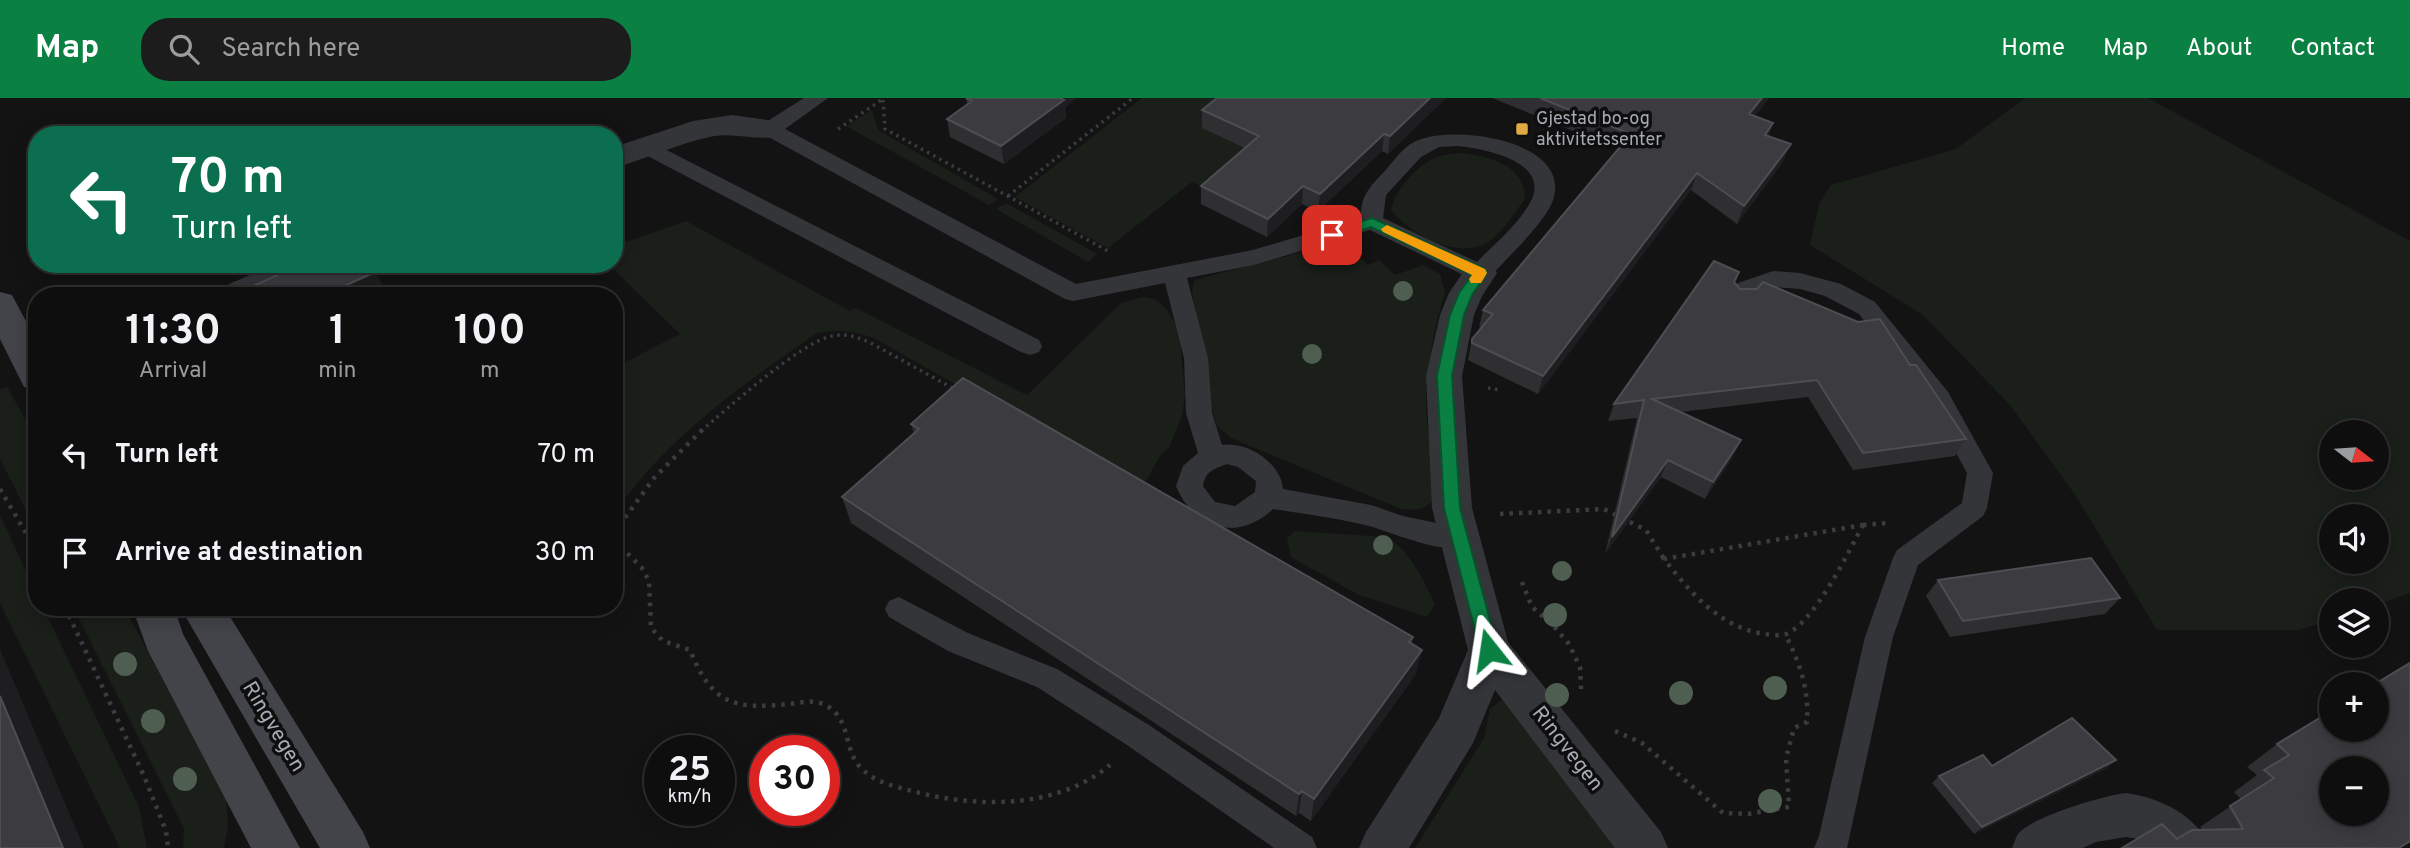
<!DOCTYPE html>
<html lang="en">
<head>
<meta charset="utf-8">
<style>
	:root { --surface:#0e0e0f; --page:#1c1c1d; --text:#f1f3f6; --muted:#9b9c9e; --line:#2e2e2f; --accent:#0b8043 }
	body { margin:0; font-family:Overpass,sans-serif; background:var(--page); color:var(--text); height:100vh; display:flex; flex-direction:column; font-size:26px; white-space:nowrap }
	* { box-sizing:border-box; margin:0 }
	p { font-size:23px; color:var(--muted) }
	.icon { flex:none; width:38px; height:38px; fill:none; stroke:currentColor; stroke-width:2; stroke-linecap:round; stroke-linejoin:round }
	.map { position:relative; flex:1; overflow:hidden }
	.side { position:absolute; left:28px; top:189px; width:595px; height:329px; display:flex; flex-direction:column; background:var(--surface); border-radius:28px; box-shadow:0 4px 18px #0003,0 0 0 2px var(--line) }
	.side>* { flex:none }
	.top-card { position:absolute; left:28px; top:28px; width:595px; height:147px; border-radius:28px; box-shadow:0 4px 18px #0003,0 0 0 2px var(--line); background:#0b6e4f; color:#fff; overflow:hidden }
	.needle { width:46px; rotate:107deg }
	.controls { position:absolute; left:2319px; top:322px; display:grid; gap:14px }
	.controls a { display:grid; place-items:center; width:70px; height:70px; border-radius:50%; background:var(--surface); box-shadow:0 4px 18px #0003,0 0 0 2px var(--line); font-size:35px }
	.speed { position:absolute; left:644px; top:637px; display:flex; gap:14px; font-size:35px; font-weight:700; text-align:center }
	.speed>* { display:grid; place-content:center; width:91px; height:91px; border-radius:50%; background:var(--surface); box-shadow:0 4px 18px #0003,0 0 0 2px var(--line); line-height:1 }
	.speed small { font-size:18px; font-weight:400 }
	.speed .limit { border:10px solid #d22; background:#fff; color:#111 }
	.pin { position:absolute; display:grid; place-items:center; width:60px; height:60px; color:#fff; margin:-30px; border-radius:14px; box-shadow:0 4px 10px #0006 }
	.me { position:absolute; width:77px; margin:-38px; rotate:345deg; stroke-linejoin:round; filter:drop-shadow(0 0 5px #0008) }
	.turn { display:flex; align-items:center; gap:24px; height:147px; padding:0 28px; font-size:32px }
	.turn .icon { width:91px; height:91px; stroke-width:2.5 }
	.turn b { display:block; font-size:49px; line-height:60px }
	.eta { display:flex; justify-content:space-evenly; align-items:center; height:119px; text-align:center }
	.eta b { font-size:42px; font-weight:700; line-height:49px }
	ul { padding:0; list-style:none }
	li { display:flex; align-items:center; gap:21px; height:98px; padding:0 28px }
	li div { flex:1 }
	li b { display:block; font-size:26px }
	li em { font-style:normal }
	header { display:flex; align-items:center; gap:42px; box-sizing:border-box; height:98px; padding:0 35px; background:var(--accent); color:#fff }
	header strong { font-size:33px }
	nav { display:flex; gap:38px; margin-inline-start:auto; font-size:24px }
	.search { width:490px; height:63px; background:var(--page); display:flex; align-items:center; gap:18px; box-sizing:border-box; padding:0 24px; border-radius:28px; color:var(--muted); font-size:26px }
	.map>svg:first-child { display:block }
</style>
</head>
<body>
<header>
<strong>Map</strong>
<div class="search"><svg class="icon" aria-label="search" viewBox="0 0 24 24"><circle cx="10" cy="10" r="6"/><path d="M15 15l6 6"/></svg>Search here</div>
<nav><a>Home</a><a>Map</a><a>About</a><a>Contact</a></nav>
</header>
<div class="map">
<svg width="2410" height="750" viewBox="0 0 2410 750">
	<rect width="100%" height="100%" fill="#131314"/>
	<path fill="#1a1f1a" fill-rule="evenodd" d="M1142,0H1253L1299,21L1214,94L1192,84L1108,150L1015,99Z
		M2025,0H2148L2410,143V495L2377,507L2376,502H2331V522L2299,532H2157L2076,398L2010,307L1923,217L1810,147L1819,106L1831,87L1956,51ZM2376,334V380H2331V334ZM2376,418V464H2331V418Z
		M872,12L878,32L998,101L989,107L846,28Z
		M1463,55C1490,59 1525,67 1525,101C1514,115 1501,138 1485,146C1455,161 1409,135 1391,112C1395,92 1419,64 1440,58C1447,56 1456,56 1463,55Z
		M1006,105L1097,156L1088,164L996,111Z
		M686,123L850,213L856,210L1027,297L1121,205L1143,199L1154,201L1166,210L1179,232L1185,297L1182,318L1169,349L1160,358L1146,383L1141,386L1099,368L874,240C853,233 839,231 817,235C742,287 666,340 614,416V270L680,236L608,166H614V148Z
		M1339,144L1348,148L1368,167L1379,162L1395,177L1423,167L1440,176L1445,193L1434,234L1426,287V313L1435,398C1428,412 1415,413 1401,411L1231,340L1217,328L1211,308L1192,192L1195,182Z
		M7,289L37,341V434L0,361V291Z
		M0,417L37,497V509H43L139,709L147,750H120L0,505Z
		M1295,433L1387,439C1412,455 1422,480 1435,506L1427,519L1359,497L1291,459L1287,440Z
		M73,509H124L226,700L228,727L224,750H183L184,731Z
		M1511,594L1626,750H1415L1484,640L1490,611Z"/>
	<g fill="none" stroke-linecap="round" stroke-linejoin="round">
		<path stroke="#3a3c40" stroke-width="3.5" stroke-dasharray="2.5 4.5" stroke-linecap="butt" d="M883,2L885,31L1108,153
			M838,31L883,1
			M1008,98L1133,0
			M1488,290L1501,292
			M701,333C728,310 801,244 832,238C845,235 857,239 869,244L956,292"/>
		<path stroke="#3a3c40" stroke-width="4.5" stroke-dasharray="3.5 6" stroke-linecap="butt" d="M0,391L37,454
			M1500,416L1604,411L1646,432L1664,461
			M1863,427C1849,453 1814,525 1786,536C1780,538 1771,537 1765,536C1720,530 1690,494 1664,461Z
			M1863,427L1887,425
			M614,435L654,380L703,331
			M614,442L642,470L649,483L651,530L663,543L690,552C712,606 733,612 790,606C803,604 816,601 827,608C852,622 843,654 862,671C876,685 897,689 916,694C979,710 1057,711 1110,667
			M1522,484L1532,509L1552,526L1569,546L1580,569L1581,591
			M65,509L144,678L166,733L168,750
			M1615,633L1642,645L1723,715L1748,716L1789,709L1786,660L1794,630L1807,624C1809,591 1800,565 1785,536"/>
		<path fill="#343539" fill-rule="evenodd" d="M804,0H828L785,31L1076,186L1253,152L1361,120C1360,99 1370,88 1384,74C1393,64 1402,50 1414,44C1451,25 1573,42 1553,102C1546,124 1505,162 1488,181L1480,183L1472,181L1370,132L1254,167L1187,180L1208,260L1212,315L1222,347C1248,343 1281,365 1283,391L1371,407L1403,418L1470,432L1474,440L1470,448C1442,457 1397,436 1369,428C1338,420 1305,416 1273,411C1238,444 1194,432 1176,388L1183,368L1198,355L1186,315L1184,260L1165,185L1073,203L1065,201L763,36L760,31L763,26ZM1457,48C1482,50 1551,63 1531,103C1519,126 1494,146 1477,164L1383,120L1386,97L1421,59L1439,49ZM1227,366L1238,369L1256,383L1255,394L1235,408L1215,404L1203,388C1205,374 1213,371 1227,366Z
			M647,42L1039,242L1042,248L1039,254L1030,257L1021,254L640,54L636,49L640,44Z
			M1773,173L1800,175L1841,186L1875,204L1948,294L1993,375L1987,410L1983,418L1918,467L1893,539L1847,750H1814L1819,738L1865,539L1893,460L1897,452L1962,405L1967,375L1930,307L1859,216L1825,198L1800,191L1775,189L1755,197L1749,206L1741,208L1733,206L1729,200L1738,185Z
			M899,499L968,535L1057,571L1149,627L1312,739L1317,750H1274L1127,647L1037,589L948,553L889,519L885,511L889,503Z"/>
		<path fill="#343539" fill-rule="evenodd" d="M732,17L781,24L785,31L781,38C757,44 734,33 709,39C677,46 646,61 614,70V49L693,23Z
			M1480,163L1492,167L1497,175L1482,198L1474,217L1462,278L1472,410L1508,544L1661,734L1668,750H1615L1495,592L1473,645L1409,750H1359L1366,734L1439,620L1468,552L1432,410L1426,278L1440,217L1449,195L1468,167Z
			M275,166H323L318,174L264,198H215L220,190Z
			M2126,695C2161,700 2196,717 2211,750H2153L2140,741L2126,739L2096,744L2083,750H2012C2014,746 2016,738 2019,735C2032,719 2105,697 2126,695Z"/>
		<path fill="#424449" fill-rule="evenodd" d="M0,194L12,197L37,244V293L24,289L0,241Z
			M132,509H174L183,536L300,750H251L148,553Z
			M180,509H224L363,734L370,750H320Z"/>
	</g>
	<g fill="#4e5e50">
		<circle cx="1403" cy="193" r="10"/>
		<circle cx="1312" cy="256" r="10"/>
		<circle cx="1383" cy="447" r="10"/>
		<circle cx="1562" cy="473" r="10"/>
		<circle cx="1555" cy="517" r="12"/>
		<circle cx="125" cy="566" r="12"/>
		<circle cx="1775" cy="590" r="12"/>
		<circle cx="1681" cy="595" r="12"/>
		<circle cx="1557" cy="597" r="12"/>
		<circle cx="153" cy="623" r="12"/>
		<circle cx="185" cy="681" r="12"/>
		<circle cx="1770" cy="703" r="12"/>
	</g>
	<path fill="#2f2f32" d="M966,0L1065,10L1066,20L1004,66L950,39L947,21L967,6Z
		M1217,0H1446L1388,56L1382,53L1318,113L1302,106L1267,139L1201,106V88L1245,50L1202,30V12Z
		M1492,0H1769L1755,18L1773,25L1768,38L1783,64L1737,126L1691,92L1538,296L1468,262L1472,241L1481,230L1479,229L1483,212L1618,51Z
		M1734,184L1740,191L1910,267L1966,341L1955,358L1853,372L1808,299L1681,314L1733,359L1705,401L1661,379L1605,456L1637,320L1608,323L1614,306Z
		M911,326L1413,539L1412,546L1416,576L1311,723L1299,715L1296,718L851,425L842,399L914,336Z
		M1938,482L2120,500L2105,516L1950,539L1926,498Z
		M2277,646L2410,743L2177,741L2202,731L2200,729L2241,701L2234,694L2257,677L2247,669Z
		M2116,662L2107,670L1974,736L1932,685L1939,678L1992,668Z"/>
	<path fill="#1e1e20" d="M1056,0H1077L1065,10L1066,20L1004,66L1001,48Z
		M1430,0H1446L1388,56L1390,38Z
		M1762,0H1769L1742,34L1749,16Z
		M1773,25L1766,43L1765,37Z
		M1384,36L1382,53L1318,113L1320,96Z
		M1791,46L1783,64L1737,126L1744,108Z
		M1697,75L1691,92L1538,296L1543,278Z
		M1303,88L1302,106L1267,139L1268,121Z
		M500,166H517L503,173Z
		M375,174L390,198H323Z
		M1741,342L1733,359L1705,401L1713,384Z
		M1668,362L1661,379L1605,456L1612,439Z
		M0,551L84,750H63L0,598Z
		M1422,552L1416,576L1311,723L1314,701Z
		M2116,662L2107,670L1974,736L1982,729Z
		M1302,693L1299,715L1296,718L1299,696Z"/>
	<path fill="#3c3c40" stroke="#4c4e52" stroke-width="2" fill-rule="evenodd" d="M966,0H1060L1064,2L1001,48L947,21L972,3Z
		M1217,0H1430L1390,38L1384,36L1320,96L1303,88L1268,121L1201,88L1259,38L1202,12Z
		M1540,0H1762L1749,16L1773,25L1765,37L1791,46L1744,108L1697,75L1543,278L1472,245V241L1493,216L1483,212L1631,36Z
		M1714,163L1739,174L1734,184L1740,191H1757L1763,184L1858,224L1880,221L1910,267H1916L1966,341L1863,355L1817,282L1652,301L1741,342L1713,384L1668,362L1612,439L1644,302L1614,306Z
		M302,166H369L375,174L323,198H259L253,188Z
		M963,280L1413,539L1409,544L1422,552L1314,701L1302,693L1299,696L842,399L919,331L911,326Z
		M2091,460L2120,500L1963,523L1938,482Z
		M2410,565V743L2399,750H2122L2162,726L2177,741L2192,732L2243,731L2230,708L2274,680L2264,672L2289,657L2277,646L2331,613V632H2376V586H2375ZM2331,670H2376V716H2331Z
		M0,598L63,750H0Z
		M2072,620L2116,662L1982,729L1939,678L1983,657L1992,668Z"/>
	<path fill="#0b8043" stroke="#07532c" stroke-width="2" d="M1372,120L1485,171L1487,175L1472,197L1464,217L1452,278L1460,410L1498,552L1495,557L1489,560L1483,557L1480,552L1444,410L1437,278L1450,217L1459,195L1472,177L1371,129L1332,142L1325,137L1327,134Z"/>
	<path fill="#f59e0b" d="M1387,127L1485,171L1487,175L1481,185H1471L1469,181L1472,177L1383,134L1381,131Z"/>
	<rect fill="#deaa41" stroke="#0e0e0f" stroke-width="2.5" x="1515" y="24" width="14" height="14" rx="3.5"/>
	<g text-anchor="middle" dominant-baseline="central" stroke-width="7" stroke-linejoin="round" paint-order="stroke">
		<g font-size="18" fill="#a6aab3" stroke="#0e0e0f" text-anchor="start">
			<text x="1536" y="21">Gjestad bo-og<tspan x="1536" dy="21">aktivitetssenter</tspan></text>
		</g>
		<g font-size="21" fill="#a6aab3" stroke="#0e0e0f">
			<text transform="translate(273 629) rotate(59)">Ringvegen</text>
			<text transform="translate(1567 651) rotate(52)">Ringvegen</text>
		</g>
	</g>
</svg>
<div class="controls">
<a><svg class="needle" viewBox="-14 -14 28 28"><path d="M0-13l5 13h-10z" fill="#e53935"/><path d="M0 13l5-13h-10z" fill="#9b9c9e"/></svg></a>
<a><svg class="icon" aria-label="sound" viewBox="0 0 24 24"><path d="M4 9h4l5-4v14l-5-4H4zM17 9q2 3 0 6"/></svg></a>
<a><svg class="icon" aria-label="layers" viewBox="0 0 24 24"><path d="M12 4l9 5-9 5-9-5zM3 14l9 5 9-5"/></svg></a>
<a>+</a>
<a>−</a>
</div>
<div class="speed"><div>25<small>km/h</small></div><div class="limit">30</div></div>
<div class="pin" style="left:1332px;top:137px;background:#d93025"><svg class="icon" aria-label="arrive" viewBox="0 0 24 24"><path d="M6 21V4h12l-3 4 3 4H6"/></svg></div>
<svg class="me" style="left:1489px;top:552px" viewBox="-20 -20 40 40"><path d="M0-17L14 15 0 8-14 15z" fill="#0b8043" stroke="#fff" stroke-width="4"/></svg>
<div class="top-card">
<div class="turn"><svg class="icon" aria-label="left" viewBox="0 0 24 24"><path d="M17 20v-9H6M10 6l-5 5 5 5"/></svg><div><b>70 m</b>Turn left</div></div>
</div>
<section class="side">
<div class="eta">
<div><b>11:30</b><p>Arrival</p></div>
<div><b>1</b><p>min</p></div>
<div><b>100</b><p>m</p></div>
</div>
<ul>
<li><svg class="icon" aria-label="left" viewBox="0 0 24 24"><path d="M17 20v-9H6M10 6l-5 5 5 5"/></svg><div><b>Turn left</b></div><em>70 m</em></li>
<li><svg class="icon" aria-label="arrive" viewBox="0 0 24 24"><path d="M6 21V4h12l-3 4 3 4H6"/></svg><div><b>Arrive at destination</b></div><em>30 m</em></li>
</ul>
</section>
</div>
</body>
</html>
